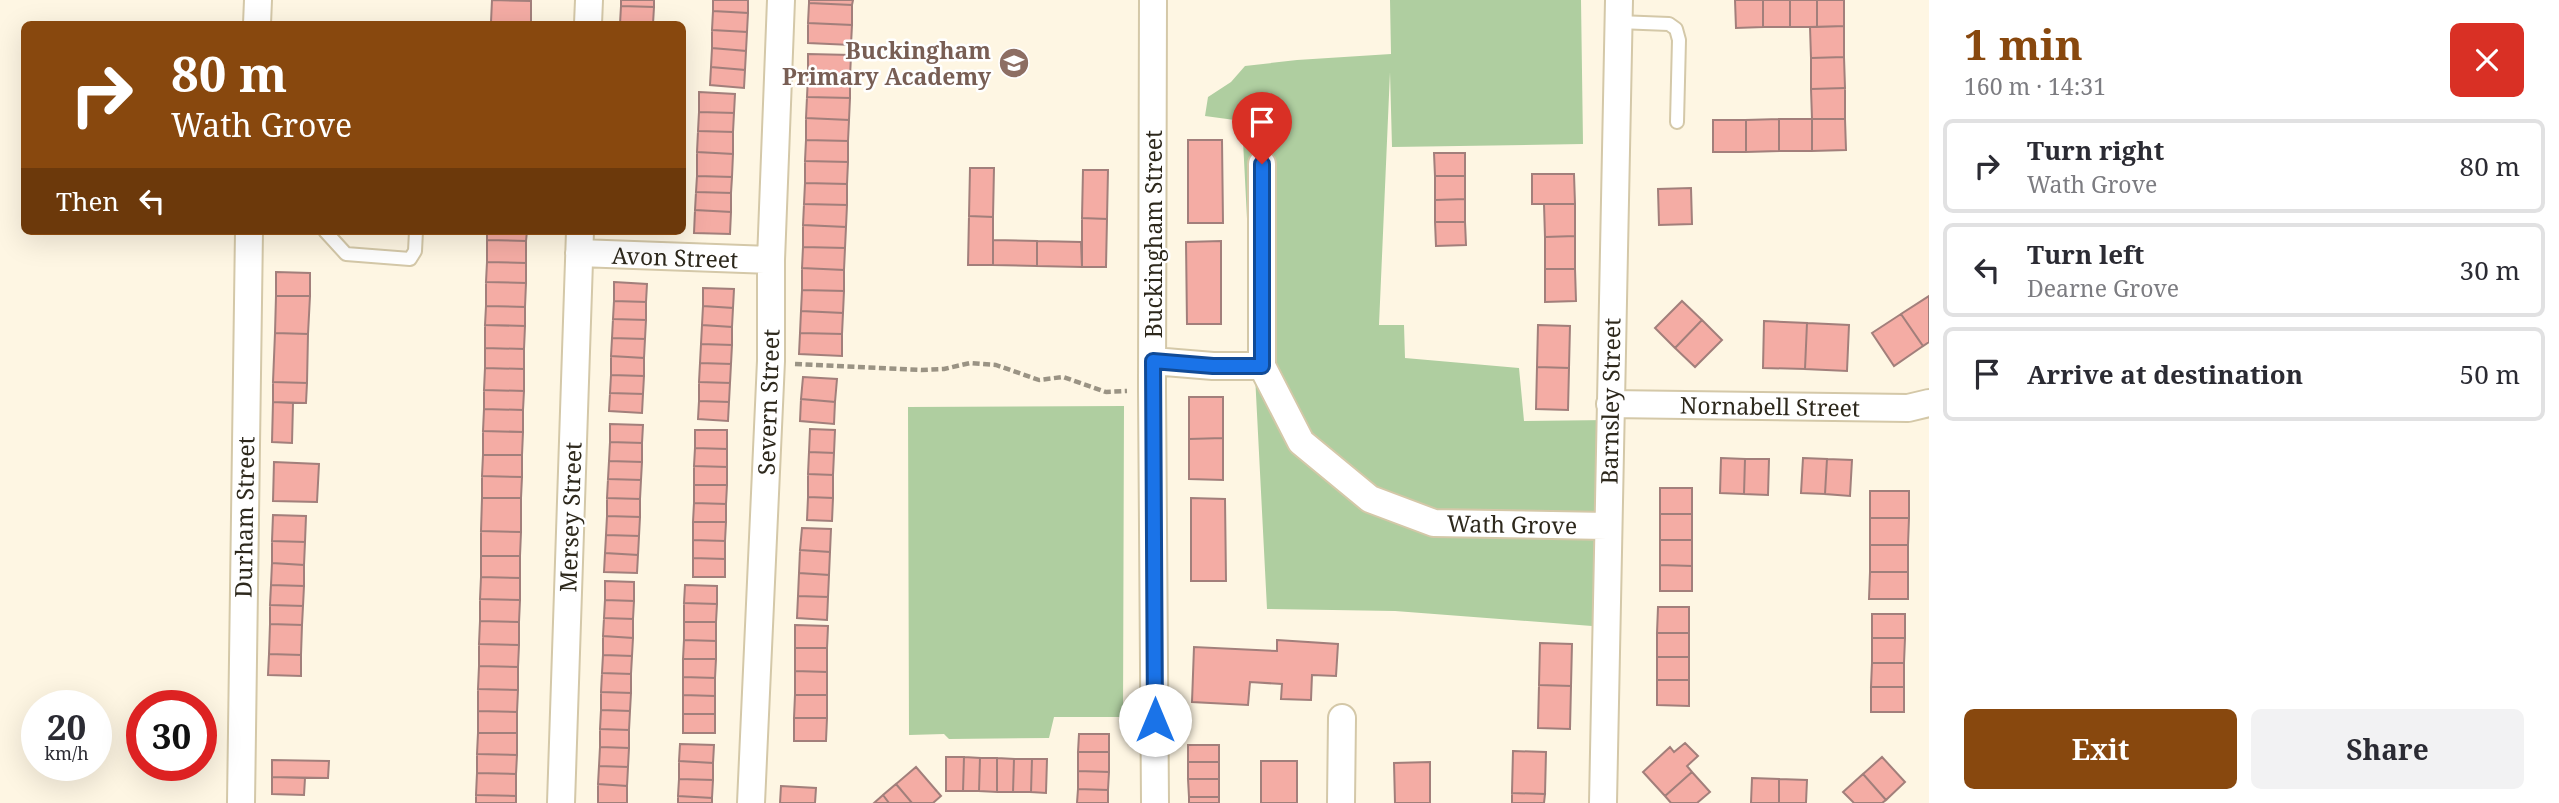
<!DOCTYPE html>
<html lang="en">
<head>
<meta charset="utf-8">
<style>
	:root { --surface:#fff; --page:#f2f2f3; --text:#2b2b33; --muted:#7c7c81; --line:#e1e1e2; --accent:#88480e }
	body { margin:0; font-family:"Noto Serif",serif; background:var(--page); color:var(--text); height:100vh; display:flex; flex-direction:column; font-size:26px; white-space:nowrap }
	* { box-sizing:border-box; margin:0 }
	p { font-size:23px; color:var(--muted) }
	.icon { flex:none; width:38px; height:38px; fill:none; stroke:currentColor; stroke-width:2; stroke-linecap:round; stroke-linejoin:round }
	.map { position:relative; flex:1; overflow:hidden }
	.drawer { display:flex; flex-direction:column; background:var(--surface); width:630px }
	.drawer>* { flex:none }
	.top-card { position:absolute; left:21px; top:21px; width:665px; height:214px; border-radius:10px; box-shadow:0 7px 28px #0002; background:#88480e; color:#fff; overflow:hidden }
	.speed { position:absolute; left:21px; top:690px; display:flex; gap:14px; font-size:35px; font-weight:700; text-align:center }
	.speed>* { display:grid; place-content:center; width:91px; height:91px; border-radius:50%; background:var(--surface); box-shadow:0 7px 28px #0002; line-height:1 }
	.speed small { font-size:18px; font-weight:400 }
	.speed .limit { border:10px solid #d22; background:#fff; color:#111 }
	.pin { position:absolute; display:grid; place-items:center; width:60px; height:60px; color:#fff; margin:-72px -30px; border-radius:50% 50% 50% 0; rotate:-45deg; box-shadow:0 0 7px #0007 }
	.pin .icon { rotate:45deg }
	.me { position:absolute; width:77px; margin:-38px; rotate:0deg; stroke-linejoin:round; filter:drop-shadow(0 0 5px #0008) }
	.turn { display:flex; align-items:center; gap:24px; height:147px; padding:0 35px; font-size:32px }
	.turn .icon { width:91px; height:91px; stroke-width:2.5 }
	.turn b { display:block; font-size:49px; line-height:60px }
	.then { display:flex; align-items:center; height:66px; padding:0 35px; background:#0003; gap:14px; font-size:26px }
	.round { display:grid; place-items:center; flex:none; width:74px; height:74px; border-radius:10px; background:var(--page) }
	.head { display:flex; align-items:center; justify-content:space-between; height:119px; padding:0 35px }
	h1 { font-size:42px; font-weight:700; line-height:52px; color:var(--accent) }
	.button { display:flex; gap:14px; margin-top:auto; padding:14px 35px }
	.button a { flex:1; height:80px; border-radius:10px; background:var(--accent); color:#fff; font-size:28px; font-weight:700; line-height:80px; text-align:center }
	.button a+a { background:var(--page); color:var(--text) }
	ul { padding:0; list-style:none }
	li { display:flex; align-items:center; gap:21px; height:94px; margin:0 14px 10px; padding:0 21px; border:4px solid var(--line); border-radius:10px }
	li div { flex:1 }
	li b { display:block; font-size:26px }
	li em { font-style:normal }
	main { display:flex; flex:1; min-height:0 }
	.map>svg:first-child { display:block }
</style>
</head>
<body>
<main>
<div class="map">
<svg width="1929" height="803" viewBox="0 0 1929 803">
	<rect width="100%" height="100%" fill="#fef6e3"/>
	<path fill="#afcea0" d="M1390,0H1581L1583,144L1392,147L1390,72L1379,325H1404L1405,358L1519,368L1524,421L1609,420L1605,627L1395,611L1267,609L1242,121L1205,116L1208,97L1231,82L1245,66L1297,60L1391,54Z
		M1124,406L1123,717H1054L1049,738L949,739L944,734L909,735L908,407Z"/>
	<path fill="#f4aca4" stroke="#a27f7b" stroke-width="2" d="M492,0L531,1V23L491,22Z
		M621,0H654V7L621,6Z
		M713,0H748V13L713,11Z
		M809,0H853L852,5L809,3Z
		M1735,0H1763V27L1736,28Z
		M1763,0H1790V27H1763Z
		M1790,0H1817V27H1790Z
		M1817,0H1844V26L1817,27Z
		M809,3L852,5V25L808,23Z
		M621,6L654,7L653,24H620Z
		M713,11L748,13L747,32L712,30Z
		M491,22L531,23V24H491Z
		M808,23L852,25L851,45L808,43Z
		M1844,26V57L1811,58L1810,27Z
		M712,30L747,32L746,51L712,48Z
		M712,48L746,51L745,70L711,67Z
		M808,54L851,55L850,77L808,76Z
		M1844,57L1845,88L1811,89V58Z
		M711,67L745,70L744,88L710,85Z
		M808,76L850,77V98L807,97Z
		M1845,88V119H1812L1811,89Z
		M699,92L735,94L734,113L699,112Z
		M807,97L850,98L849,120L806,118Z
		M699,112L734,113L733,132L698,131Z
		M806,118L849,120L848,141L806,140Z
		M1779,119H1812V151H1779Z
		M1779,119V151L1746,152V120Z
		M1812,119H1845L1846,150L1812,151Z
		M1713,120H1746V152H1713Z
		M698,131L733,132V154L697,152Z
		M806,140L848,141V162L805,161Z
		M1188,140H1222L1223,223H1188Z
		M697,152L733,154L732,177L697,176Z
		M1434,153H1465V176H1435Z
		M805,161L848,162L847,184L805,183Z
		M970,168H994L993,217L969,216Z
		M1083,170H1108L1107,219L1082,218Z
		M1532,174H1574L1575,204H1532Z
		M697,176L732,177L731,193L696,192Z
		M1435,176H1465V199L1435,200Z
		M805,183L847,184V205L804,204Z
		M1691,188L1692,224L1659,225L1658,189Z
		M696,192L731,193V212L695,210Z
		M1465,199V222H1435V200Z
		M804,204L847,205L846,227L803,225Z
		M1544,204H1575V236L1545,237Z
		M695,210L731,212L730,234L694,233Z
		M969,216L993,217V265H968Z
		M1082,218L1107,219L1106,267H1082Z
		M1435,222H1465L1466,245L1436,246Z
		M803,225L846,227L845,248L803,247Z
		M487,231H527L526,241L487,240Z
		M1575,236V269H1545V237Z
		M487,240L526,241V263L487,262Z
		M993,240L1037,241V266L993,265Z
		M1037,241L1081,242L1082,267L1037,266Z
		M1221,241V324H1187L1186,242Z
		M803,247L845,248L844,270L802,268Z
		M487,262L526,263V283L486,282Z
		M802,268L844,270V291L802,290Z
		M1545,269H1575L1576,301L1545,302Z
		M276,272L310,273V296H276Z
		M486,282L526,283L525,307L486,306Z
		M614,282L647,284L646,302L614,301Z
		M703,288L734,289L733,308L703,306Z
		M802,290L844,291L843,313L801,311Z
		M276,296H310L308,334L275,333Z
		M1929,296V342L1923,346L1901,314Z
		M614,301L646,302V320L613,319Z
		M1682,301L1702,320L1675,348L1655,328Z
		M486,306L525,307V326L485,325Z
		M703,306L733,308L732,327L702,325Z
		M801,311L843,313L842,334L800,333Z
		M1901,314L1923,346L1894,366L1872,333Z
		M613,319L646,320L645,339L612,338Z
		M1702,320L1722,340L1695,367L1675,348Z
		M1764,321L1807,323L1805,369L1763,368Z
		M1807,323L1849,325L1847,371L1805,369Z
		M485,325L525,326L524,349L485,348Z
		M702,325L732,327V345L701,344Z
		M1538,325L1570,326L1569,368L1537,367Z
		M275,333L308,334L307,383L273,382Z
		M800,333L842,334V356L799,354Z
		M612,338L645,339L644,358L611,356Z
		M701,344L732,345L731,364L700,363Z
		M485,348L524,349V369L485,368Z
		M611,356L644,358V376L611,375Z
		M700,363L731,364L730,383L699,382Z
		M1537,367L1569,368L1568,410L1536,409Z
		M485,368L524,369V391L484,390Z
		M611,375L644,376L643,394L610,393Z
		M803,377L837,379L835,402L801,399Z
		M273,382L307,383L306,403L273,402Z
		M699,382L730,383L729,402L699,401Z
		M484,390L524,391L523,410L484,409Z
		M610,393L643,394L642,413L609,411Z
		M1189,397H1223V438L1189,439Z
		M801,399L835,402L834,424L800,421Z
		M699,401L729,402L728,421L698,419Z
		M273,402L293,403L292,443L272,442Z
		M484,409L523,410V432L483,431Z
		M610,424L643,425L642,443L610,442Z
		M810,429L835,430L834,453L809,452Z
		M695,430H727V449L695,448Z
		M483,431L523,432L522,455H483Z
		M1223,438V480L1189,479V439Z
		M610,442L642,443V462L609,461Z
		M695,448L727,449V467L694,466Z
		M809,452L834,453L833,475L808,474Z
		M483,455H522V477L482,476Z
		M1721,458L1745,459L1744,494L1720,493Z
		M1803,458L1827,459L1825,494L1801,493Z
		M1745,459H1769L1768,495L1744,494Z
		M1827,459L1852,460L1850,496L1825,494Z
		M609,461L642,462L641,480L608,479Z
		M274,462L319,464L317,502L273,501Z
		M694,466L727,467V485H694Z
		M808,474L833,475V498L808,497Z
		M482,476L522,477L521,498H482Z
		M608,479L641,480L640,499L607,498Z
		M694,485H727L726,504L694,503Z
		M1660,488H1692V514H1660Z
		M1870,491H1909V518H1870Z
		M808,497L833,498L832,521L807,520Z
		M482,498H521V532L481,531Z
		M607,498L640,499V517L607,516Z
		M1191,498L1225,499L1226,581H1191Z
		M694,503L726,504V522H693Z
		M1660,514H1692V540H1660Z
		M273,515L306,516L305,542L272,541Z
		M607,516L640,517L639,536L606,535Z
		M1870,518H1909L1908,545H1870Z
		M693,522H726L725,541L693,540Z
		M802,528L831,529L830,552L800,550Z
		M481,531L521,532L520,556H481Z
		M606,535L639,536L638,555L605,553Z
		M693,540L725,541V559L693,558Z
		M1660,540H1692V566L1660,565Z
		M272,541L305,542L304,565L272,563Z
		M1870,545H1908V572H1870Z
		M800,550L830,552L829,575L799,573Z
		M605,553L638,555L637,573L604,572Z
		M481,556H520V578L481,577Z
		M693,558L725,559V577H693Z
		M272,563L304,565V586L271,585Z
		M1660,565L1692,566V591H1660Z
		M1870,572H1908V599H1869Z
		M799,573L829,575L828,597L798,596Z
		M481,577L520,578V600L480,599Z
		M605,581L634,582V601L605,600Z
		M271,585L304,586L303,606L270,605Z
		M685,585L717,586V604L684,603Z
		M798,596L828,597L827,620L797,618Z
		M480,599L520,600L519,622L480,621Z
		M605,600L634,601L633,619L604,618Z
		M684,603L717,604L716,622H684Z
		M270,605L303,606L302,625L270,624Z
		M1658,607H1689V633H1657Z
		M1872,614H1905V638H1872Z
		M604,618L633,619V638L603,636Z
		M480,621L519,622V645L479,644Z
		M684,622H716V641L684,640Z
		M270,624L302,625L301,655L269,654Z
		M795,625L828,626L827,648H795Z
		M1657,633H1689V657H1657Z
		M603,636L633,638L632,656L603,655Z
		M1872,638H1905L1904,663H1872Z
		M684,640L716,641V659H683Z
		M1277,640L1338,644L1336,676L1312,675L1311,700L1281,699L1282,684L1250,682L1248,705L1192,702L1194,647L1277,651Z
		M1540,643L1572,644L1571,686L1539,685Z
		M479,644L519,645L518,667L479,666Z
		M795,648H827V672L795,671Z
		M269,654L301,655V676L268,675Z
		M603,655L632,656L631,674L602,673Z
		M1657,657H1689V680H1657Z
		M683,659H716L715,678L683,677Z
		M1872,663H1904V687H1871Z
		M479,666L518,667V690L478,689Z
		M795,671L827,672V695H795Z
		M602,673L631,674V693L601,692Z
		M683,677L715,678V696L683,695Z
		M1657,680H1689V706L1657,705Z
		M1539,685L1571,686L1570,729L1538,728Z
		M1871,687H1904V712H1871Z
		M478,689L518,690L517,712L478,711Z
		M601,692L631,693L630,711L601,710Z
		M683,695L715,696V714H683Z
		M795,695H827V718H794Z
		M601,710L630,711L629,730L600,729Z
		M478,711L517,712V733H478Z
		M683,714H715V733H683Z
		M794,718H827L826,741H794Z
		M600,729L629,730V748L600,747Z
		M478,733H517V755L477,754Z
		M1079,734H1109V752H1078Z
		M1685,743L1698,756L1687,766L1692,772L1665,796L1643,772L1670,747L1674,752Z
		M680,744L714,745L713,763L679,761Z
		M1188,745H1219V762H1188Z
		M600,747L629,748L628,767L599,766Z
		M1513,751L1546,752L1545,794L1512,793Z
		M1078,752H1109V772L1078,771Z
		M477,754L517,755L516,774L477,773Z
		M946,757H964L963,791H946Z
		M964,757L980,758L979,791H963Z
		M1882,757L1905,782L1886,800L1863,774Z
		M980,758H997V792L979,791Z
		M997,758L1014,759L1013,792H997Z
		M1014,759H1032L1031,792H1013Z
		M1032,759H1047L1046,793L1031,792Z
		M272,760L329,761L328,778L272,777Z
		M679,761L713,763V780L679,779Z
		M1261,761H1297V803H1261Z
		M1188,762H1219V779H1188Z
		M1430,762V803H1395L1394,763Z
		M599,766L628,767L627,786L598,784Z
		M916,767L941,796L933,803H912L896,784Z
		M1078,771L1109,772L1108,790L1078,789Z
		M1692,772L1710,792L1697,803H1671L1665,796Z
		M477,773L516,774V796L476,795Z
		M1863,774L1886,800L1882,803H1854L1843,792Z
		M272,777L305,778L304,795L272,794Z
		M1752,778L1779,779V803H1751Z
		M679,779L713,780L712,798L678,796Z
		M1188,779H1219V797H1189Z
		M1779,779L1807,780L1806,803H1779Z
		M598,784L627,786V803H598Z
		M896,784L912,803H889L883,795Z
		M781,786L816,788L815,803H780Z
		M1078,789L1108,790V803H1077Z
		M1512,793L1545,794L1544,803H1512Z
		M476,795L516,796V803H476Z
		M883,795L889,803H874Z
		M678,796L712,798V803H678Z
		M1189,797H1219V803H1189Z"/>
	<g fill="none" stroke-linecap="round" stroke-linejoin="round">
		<g stroke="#d4c8a8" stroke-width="16">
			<path id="lane" d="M1618,22L1669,24L1676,29L1679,40L1677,122
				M325,231L346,254L410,259L415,251L416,231"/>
		</g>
		<g stroke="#d4c8a8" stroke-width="30">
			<path id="street" d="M1153,0L1152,390L1155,803
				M257,24L258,0
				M588,24L589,0
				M1262,164V366
				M579,253L771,260
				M1153,361L1213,366H1262L1301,442L1370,499L1434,523L1607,526
				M1610,404L1908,408L1929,403
				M241,803L249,231
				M561,803L580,231
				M751,803L771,361V260L781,0
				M1341,803L1342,718
				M1603,803L1619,0"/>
		</g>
		<path stroke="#9a9384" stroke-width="4.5" stroke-dasharray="7 3.5" stroke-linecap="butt" d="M795,364L921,370L944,369L970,363L996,365L1039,380L1063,377L1106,392L1127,391"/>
		<use href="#lane" stroke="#fff" stroke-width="12"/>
		<use href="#street" stroke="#fff" stroke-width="26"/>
	</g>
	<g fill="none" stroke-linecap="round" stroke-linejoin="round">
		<g stroke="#114b97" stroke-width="18">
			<path id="route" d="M1155,720L1153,361L1213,366H1262V164"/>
		</g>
		<use href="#route" stroke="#1a73e8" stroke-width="12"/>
	</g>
	<defs>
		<g id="school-disc" transform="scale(1.575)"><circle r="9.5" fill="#8d6e63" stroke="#fff"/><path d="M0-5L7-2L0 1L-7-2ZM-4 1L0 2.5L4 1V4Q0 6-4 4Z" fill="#fff"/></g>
	</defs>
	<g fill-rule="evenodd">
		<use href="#school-disc" x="1014" y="63"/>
	</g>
	<g text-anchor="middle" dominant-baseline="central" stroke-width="5" stroke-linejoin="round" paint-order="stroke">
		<g font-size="23" font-weight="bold" fill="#785e54" stroke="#fff" text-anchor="end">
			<text x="991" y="50">Buckingham<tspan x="991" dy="26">Primary Academy</tspan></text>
		</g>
		<g font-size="23" fill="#2d281c" stroke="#fff">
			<text transform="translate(1153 234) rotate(-90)">Buckingham Street</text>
			<text transform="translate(675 257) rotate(2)">Avon Street</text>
			<text transform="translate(1610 401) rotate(-89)">Barnsley Street</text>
			<text transform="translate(768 402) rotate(-88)">Severn Street</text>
			<text transform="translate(1770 406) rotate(1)">Nornabell Street</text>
			<text transform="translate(244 517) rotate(-89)">Durham Street</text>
			<text transform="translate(570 517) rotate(-88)">Mersey Street</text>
			<text transform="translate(1512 524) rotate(1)">Wath Grove</text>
		</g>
	</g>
</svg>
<div class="speed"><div>20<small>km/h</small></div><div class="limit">30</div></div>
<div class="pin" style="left:1262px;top:164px;background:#d93025"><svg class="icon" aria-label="arrive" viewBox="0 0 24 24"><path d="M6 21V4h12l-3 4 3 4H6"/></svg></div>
<svg class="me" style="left:1155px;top:720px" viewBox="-20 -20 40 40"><circle r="19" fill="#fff"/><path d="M0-13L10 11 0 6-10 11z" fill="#1a73e8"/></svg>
<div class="top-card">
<div class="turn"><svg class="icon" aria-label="right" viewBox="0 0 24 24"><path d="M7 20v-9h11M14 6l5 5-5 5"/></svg><div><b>80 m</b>Wath Grove</div></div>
<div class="then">Then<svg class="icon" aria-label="left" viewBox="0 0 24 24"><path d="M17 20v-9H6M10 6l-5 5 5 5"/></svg></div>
</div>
</div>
<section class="drawer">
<div class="head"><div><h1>1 min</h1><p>160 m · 14:31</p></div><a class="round" style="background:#d93025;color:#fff"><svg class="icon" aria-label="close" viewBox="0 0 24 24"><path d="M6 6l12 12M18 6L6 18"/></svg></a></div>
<ul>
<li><svg class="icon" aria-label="right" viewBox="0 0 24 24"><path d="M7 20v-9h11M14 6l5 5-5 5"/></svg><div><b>Turn right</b><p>Wath Grove</p></div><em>80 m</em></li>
<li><svg class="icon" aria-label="left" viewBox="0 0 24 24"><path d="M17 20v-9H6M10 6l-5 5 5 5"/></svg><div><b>Turn left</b><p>Dearne Grove</p></div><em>30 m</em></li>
<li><svg class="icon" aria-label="arrive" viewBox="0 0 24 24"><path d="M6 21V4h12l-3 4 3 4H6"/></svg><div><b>Arrive at destination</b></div><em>50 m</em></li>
</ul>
<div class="button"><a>Exit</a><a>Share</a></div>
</section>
</main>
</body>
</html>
